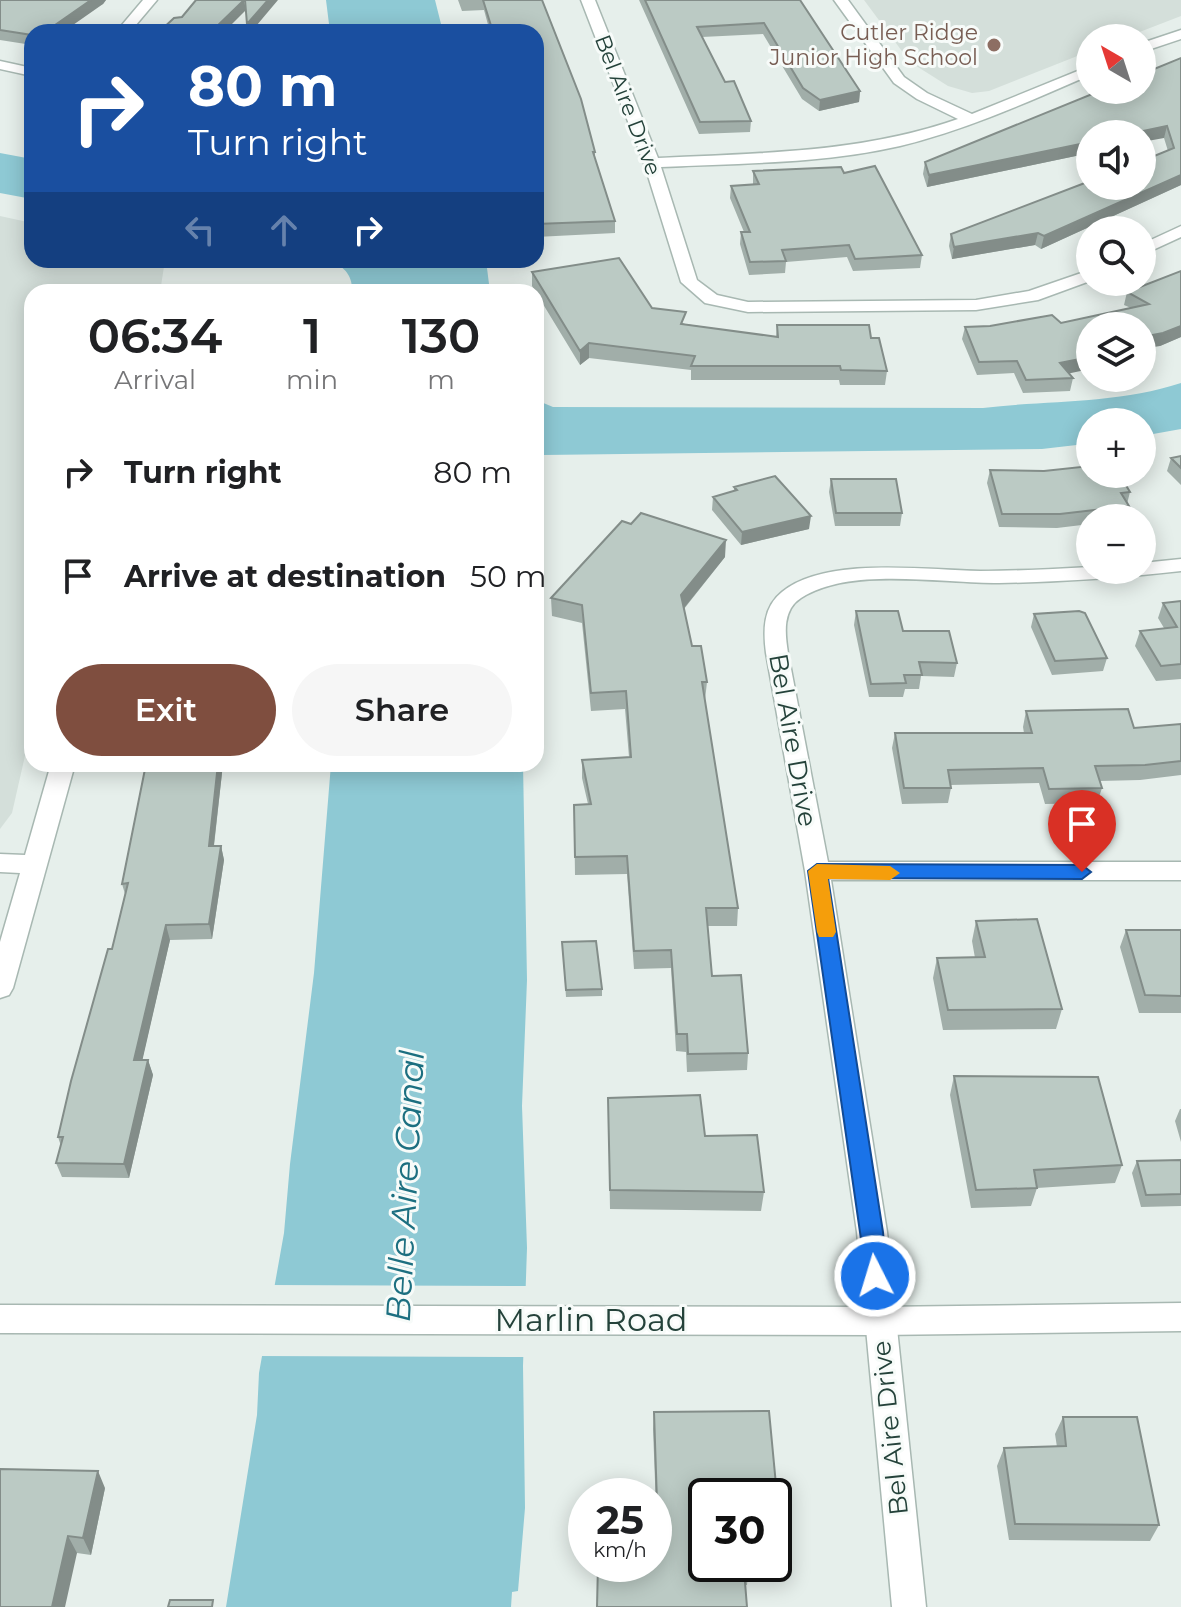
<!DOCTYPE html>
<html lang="en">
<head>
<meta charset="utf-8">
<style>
	:root { --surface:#fff; --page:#f6f6f6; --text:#202124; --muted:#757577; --accent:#7f4e3f }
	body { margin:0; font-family:Montserrat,sans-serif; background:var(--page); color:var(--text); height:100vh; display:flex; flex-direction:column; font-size:30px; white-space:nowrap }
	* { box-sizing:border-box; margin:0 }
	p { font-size:26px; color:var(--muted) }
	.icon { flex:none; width:44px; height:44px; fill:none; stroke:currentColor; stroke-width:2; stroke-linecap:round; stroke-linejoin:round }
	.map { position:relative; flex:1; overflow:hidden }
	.details { position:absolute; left:24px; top:284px; width:520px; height:488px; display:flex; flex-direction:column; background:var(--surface); border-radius:24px; box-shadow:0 4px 20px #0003 }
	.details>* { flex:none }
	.guide { position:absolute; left:24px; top:24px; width:520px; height:244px; border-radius:24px; box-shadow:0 4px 20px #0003; background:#1a4fa0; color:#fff; overflow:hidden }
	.needle { width:52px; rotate:321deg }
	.buttons { position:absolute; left:1076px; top:24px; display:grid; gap:16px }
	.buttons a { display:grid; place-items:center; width:80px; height:80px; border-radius:50%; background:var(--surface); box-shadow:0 4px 20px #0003; font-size:40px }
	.speed { position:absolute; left:568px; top:1478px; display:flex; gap:16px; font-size:40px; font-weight:700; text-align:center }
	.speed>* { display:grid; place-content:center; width:104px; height:104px; border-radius:50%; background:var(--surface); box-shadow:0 4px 20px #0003; line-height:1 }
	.speed small { font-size:20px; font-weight:400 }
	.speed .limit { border:4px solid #111; border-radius:12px; background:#fff; color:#111 }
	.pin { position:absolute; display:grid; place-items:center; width:68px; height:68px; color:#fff; margin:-82px -34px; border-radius:50% 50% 50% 0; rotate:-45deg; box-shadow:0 0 8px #0007 }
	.pin .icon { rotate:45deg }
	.me { position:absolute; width:88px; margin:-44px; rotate:355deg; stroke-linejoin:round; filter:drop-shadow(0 0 6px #0008) }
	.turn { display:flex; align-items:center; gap:28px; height:168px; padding:0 32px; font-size:36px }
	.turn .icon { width:104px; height:104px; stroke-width:2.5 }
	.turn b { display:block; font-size:56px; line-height:68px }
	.lanes { display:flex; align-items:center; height:76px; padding:0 32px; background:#0003; justify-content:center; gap:40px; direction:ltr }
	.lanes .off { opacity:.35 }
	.eta { display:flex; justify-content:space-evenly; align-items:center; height:136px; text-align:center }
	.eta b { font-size:48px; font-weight:600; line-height:56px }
	.button { display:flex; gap:16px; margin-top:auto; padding:16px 32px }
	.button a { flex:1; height:92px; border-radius:48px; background:var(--accent); color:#fff; font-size:32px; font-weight:600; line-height:92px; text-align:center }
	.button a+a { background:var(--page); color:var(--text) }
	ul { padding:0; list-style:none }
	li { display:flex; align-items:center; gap:24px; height:104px; padding:0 32px }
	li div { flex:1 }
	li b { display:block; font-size:30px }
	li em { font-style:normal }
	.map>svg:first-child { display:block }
</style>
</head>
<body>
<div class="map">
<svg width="1181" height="1607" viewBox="0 0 1181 1607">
	<rect width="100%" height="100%" fill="#e6efeb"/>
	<path fill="#d4dfda" d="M864,0H1181V16L1124,38H1090V51L989,91L972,93L948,86L910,62Z
		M0,216L32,223V260H165L161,286L150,292H32V725L12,813L0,829Z"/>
	<path fill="#8ec9d4" d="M326,0H435L443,32H330Z
		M0,153L32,159V199L0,193Z
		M328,260H486L490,292H352C353,275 344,266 328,260Z
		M1181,383V429L1142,436V422H1090V444H1085L1042,449L543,455L536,458V389L541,402L553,407L983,408C1050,400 1117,404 1181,383Z
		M331,764H523L527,980L522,1106L527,1248L523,1366L525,1508L518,1591L512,1592L511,1607H226L257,1415L259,1373L284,1233L290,1164L314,973Z"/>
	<path fill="#e6efeb" d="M271,1285L529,1286L527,1357L258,1356Z"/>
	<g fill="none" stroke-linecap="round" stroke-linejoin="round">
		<g stroke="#a8b8b2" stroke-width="3">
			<path id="minor" d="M143,0H157L130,32H116Z
				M581,0H595L658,158C760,153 861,153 958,119L917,99L894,83L834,0H848L904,77L927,93L972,114L1090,66V75C1028,102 966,130 900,146C822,164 741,163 661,167L697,280L717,295L748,302L976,300L1029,291L1090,270V281L1038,300L976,310L748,312L705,303L681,282L644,163Z
				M1181,30V39L1142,52V43Z
				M0,61L32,68V76L0,69Z
				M1181,226V237L1142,255V244Z
				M1181,559V571C1120,578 1060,582 999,583C942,584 851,566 801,598C782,610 785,634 788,653L828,862H1181V880H831L887,1232L926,1607H892L857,1232L805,871L766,653C763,630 763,607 782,592C826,556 926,570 980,571C1017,571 1053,569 1090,567V570H1142V563Z
				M51,764H75L13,988L9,995L0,998V942L20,873L0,872V854L25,855Z"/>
		</g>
		<g stroke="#a8b8b2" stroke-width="3">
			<path id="tertiary" d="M1181,1303V1331L879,1335L0,1333V1305L879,1307Z"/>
		</g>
		<use href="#minor" fill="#fff" fill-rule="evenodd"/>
		<use href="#tertiary" fill="#fff" fill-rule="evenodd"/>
	</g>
	<path fill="#a1aea9" d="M0,0H106L103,4L32,32V45L0,40Z
		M458,0H542L595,152V161L615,221V233L536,237V32H490L484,10L462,11Z
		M639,0H800L860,91L859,102L819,111L802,99L763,34L702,37L725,82L751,121L750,132L699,134Z
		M1181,58V185L1041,249L1035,245L952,259L949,246L951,234L1168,151L1164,138L1090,134V153L927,187L923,174L925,162Z
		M753,171L844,173L922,255L920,268L853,271L847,257L786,262L785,273L749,275L740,244L741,232H744L730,198L731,186L753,185Z
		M1181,271V337L1160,346L1142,326L1068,374L1073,378L1070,391L1023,393L1014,373L977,375L962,339L965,327L1061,323L1131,308L1124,305L1127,292Z
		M532,272L652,308L685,324L776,337L777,325L871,338L887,371L885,385H840L839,380H691V370L589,358L580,365L532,286Z
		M1181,456V485L1167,471L1171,458Z
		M990,470L1130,492L1127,504L1129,506L1126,518H1090V524L1057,528L999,527L987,483Z
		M831,479L902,513L900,526H835L829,492Z
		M734,487L809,529L741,545L712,510L713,497L734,491Z
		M725,557L684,609L692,646L707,682L705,700L738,908L737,926H707L712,976L748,1053L747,1070L687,1072L686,1052L676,1051L671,968L634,969L627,874L575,875L574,805L588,804L582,778V760L629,757L625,709L591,711L582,623L552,616L551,598Z
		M1181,601V679L1156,681L1135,646L1140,631L1164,628L1158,618L1163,603Z
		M856,611L903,631L957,663L954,677L921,676L919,689H905L903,697H869L854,625Z
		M1034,614L1107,658L1103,671L1052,675L1031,627Z
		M1026,711L1134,728L1181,724V775L1140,780L1099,781L1102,788L1097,803L1045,804L1039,783L950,785L951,788L948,803L902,804L892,748L895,733H1024L1023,727Z
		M223,764L214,846H221L224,860L212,939L170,940L142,1060H148L153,1075L129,1178L62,1177L56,1163L61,1146L58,1137L112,949L125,894L122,884Z
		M976,921L1062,1009L1056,1029L943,1030L933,978L937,958H975L972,941Z
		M1126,930H1181V1013H1139L1120,947Z
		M562,942L602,989V996L566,997Z
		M954,1076L1122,1165L1115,1183L1037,1188L1031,1206L971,1208L950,1095Z
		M608,1098L705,1136L764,1192L761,1211L610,1209Z
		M1180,1109H1181V1142L1175,1121Z
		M1181,1160V1206L1141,1207L1132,1173L1137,1161Z
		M769,1411L780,1527L777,1543H774V1496H706V1564H749L747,1585H745L747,1607H597L598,1564H654V1533H657L653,1429L654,1412Z
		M1063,1417L1159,1525L1150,1541L1009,1540L997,1466L1004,1448L1057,1447L1055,1434Z
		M105,1488L91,1555L77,1553L0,1607Z"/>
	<path fill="#838d89" d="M91,0H106L103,4L63,32H45Z
		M244,0L246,10L224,32H211Z
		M268,0H278L251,32H248L247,24Z
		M860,91L859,102L819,111L820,100Z
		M1167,126L1164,138L1142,142V134H1129Z
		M1090,142V153L927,187L929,175Z
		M1181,175V185L1041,249L1044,236Z
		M1038,233L1035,245L952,259L954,247Z
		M1181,326V337L1160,346L1142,349V337Z
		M589,343V358L580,365V351Z
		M1090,348V369L1057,376L1060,363Z
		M811,516L809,529L741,545L742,532Z
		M726,540L725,557L680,613L681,595Z
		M218,764H223L212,861L209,846Z
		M221,846L224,860L212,939L209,924Z
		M166,925L170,940L139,1075L134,1060Z
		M148,1060L153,1075L129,1178L124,1164Z
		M98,1471L105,1488L91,1555L83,1538Z
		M68,1536L77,1553L65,1607H52Z"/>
	<path fill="#bbcac4" stroke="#838d89" stroke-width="2" d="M0,0H91L45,32H32V35L0,30Z
		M196,0H244L211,32H159L174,18L182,17Z
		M245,0H268L247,24Z
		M483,0H542L581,99L595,152H593L615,221L536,224V32H493Z
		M645,0H800L860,91L820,100L803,88L764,23L697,27L725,82L734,81L751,121L700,122Z
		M1181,58V175L1044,236L1038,233L954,247L951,234L1090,181V186H1142V161L1174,148L1167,126L1129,134H1090V142L929,175L925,162L1102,90H1142V74Z
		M875,166L922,255L855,259L849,245L782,250L786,261L750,262L741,232H750L731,186L759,184L753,171L841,167L844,173Z
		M619,258L652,308L686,312L681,324L778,337L777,325H869L871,338H879L887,371L841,370L840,366H691L695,356L589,343L580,351L532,272Z
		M1181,271V326L1163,333L1142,337V326H1090V348L1087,349L1090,351V357L1060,363L1073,378L1026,380L1017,361L979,362L965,327L990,326L1052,315L1061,323L1149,304L1127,292Z
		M1181,456V468L1171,458Z
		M1090,466V474H1119L1130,492L1121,493L1129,506L1060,514H1002L990,470L1044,471Z
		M775,476L811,516L742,532L713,497L737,490L734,487Z
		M831,479H896L902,513H836Z
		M641,513L726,540L681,595L692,646H701L707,682H702L738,908H706L712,976L741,975L748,1053L688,1054L687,1034H677L671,950L634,951L627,856L575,857L574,805L591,804L582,760L631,757L626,691L591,693L582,605L551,598L622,521L631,524Z
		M1181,601V664L1161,666L1140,631L1177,627L1163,603Z
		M856,611H898L903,631H949L957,663L919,662L922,675H904L906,683L871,684Z
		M1079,611L1085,613L1107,658L1055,661L1034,614Z
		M1128,709L1134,728L1181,724V761L1145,765L1095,766L1102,788L1049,789L1043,768L948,770L951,788H904L895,733H1032L1026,711Z
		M146,764H218L209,846H221L209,924L166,925L134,1060H148L124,1164L56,1163L63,1137H58L71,1081L108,949H112L128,883L122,884Z
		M1037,919L1062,1009L948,1010L937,958L985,957L976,921Z
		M1126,930H1181V996L1145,995Z
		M596,941L602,989L566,990L562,942Z
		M954,1076L1098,1077L1122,1165L1034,1170L1037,1188L976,1190Z
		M700,1095L705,1136L757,1135L764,1192L610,1190L608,1098Z
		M1181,1160V1194L1146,1195L1137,1161Z
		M769,1411L780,1527H774V1496H706V1564H749L750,1570H744L747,1607H597L598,1564H654V1533H658L654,1412Z
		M1063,1417H1137L1159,1525L1015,1524L1004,1448L1066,1446Z
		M0,1469L98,1471L83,1538L68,1536L52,1607H0Z
		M170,1600H213L212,1607H168Z"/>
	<path fill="#1a73e8" stroke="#114b97" stroke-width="2" d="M817,864L1082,865L1091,872L1082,879L828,878L883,1232L887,1276L884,1283L875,1286L867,1283L860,1232L808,871Z"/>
	<path fill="#f59e0b" d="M817,864L890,866L900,873L890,880L828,879L836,932L833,937H819L817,932L808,871Z"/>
	<circle fill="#8d6e63" stroke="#f7fbf9" stroke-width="3" cx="994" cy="45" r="8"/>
	<g text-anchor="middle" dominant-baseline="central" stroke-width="6" stroke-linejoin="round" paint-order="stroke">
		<g font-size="22" fill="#785e54" stroke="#f7fbf9" text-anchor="end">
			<text x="978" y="32">Cutler Ridge<tspan x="978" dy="25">Junior High School</tspan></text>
		</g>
		<g font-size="22" fill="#24423a" stroke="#f7fbf9">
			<text transform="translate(628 105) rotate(69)">Bel Aire Drive</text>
		</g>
		<g font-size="26" fill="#24423a" stroke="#f7fbf9">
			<text transform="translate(793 740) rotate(80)">Bel Aire Drive</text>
			<text transform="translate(890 1428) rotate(-96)">Bel Aire Drive</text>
		</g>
		<g font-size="32" fill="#24423a" stroke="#f7fbf9">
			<text x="591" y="1319">Marlin Road</text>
		</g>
		<g font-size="34" font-style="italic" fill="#1c6f80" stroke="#f7fbf9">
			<text transform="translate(405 1186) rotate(-87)">Belle Aire Canal</text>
		</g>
	</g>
</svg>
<div class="buttons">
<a><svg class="needle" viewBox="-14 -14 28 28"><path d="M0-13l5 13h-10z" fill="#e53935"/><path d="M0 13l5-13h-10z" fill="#757577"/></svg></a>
<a><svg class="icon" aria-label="sound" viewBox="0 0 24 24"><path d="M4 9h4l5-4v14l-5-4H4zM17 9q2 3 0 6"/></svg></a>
<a><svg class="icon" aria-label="search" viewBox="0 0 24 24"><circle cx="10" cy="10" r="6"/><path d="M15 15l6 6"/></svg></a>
<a><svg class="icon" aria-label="layers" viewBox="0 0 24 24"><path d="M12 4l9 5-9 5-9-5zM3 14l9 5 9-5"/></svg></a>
<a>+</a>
<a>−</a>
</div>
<div class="speed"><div>25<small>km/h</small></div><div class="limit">30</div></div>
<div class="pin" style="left:1082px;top:872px;background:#d93025"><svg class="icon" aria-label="arrive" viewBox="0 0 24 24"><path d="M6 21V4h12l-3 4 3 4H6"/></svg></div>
<svg class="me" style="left:875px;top:1276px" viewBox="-20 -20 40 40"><circle r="17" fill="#1a73e8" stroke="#fff" stroke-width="3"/><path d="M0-11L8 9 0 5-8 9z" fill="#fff"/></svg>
<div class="guide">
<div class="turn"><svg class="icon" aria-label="right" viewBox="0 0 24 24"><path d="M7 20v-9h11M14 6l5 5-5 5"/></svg><div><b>80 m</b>Turn right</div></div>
<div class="lanes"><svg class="icon off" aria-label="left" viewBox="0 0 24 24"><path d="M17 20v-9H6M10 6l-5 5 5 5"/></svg><svg class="icon off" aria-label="ahead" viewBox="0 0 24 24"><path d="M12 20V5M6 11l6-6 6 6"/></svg><svg class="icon" aria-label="right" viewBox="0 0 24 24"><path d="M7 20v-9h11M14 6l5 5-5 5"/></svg></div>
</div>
<section class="details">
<div class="eta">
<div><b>06:34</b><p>Arrival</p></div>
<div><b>1</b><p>min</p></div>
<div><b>130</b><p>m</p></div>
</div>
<ul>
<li><svg class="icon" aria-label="right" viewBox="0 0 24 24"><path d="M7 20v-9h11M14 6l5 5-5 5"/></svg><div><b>Turn right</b></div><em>80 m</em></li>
<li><svg class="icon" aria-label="arrive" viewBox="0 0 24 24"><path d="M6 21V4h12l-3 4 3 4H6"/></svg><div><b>Arrive at destination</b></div><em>50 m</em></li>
</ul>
<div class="button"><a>Exit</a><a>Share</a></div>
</section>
</div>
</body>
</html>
